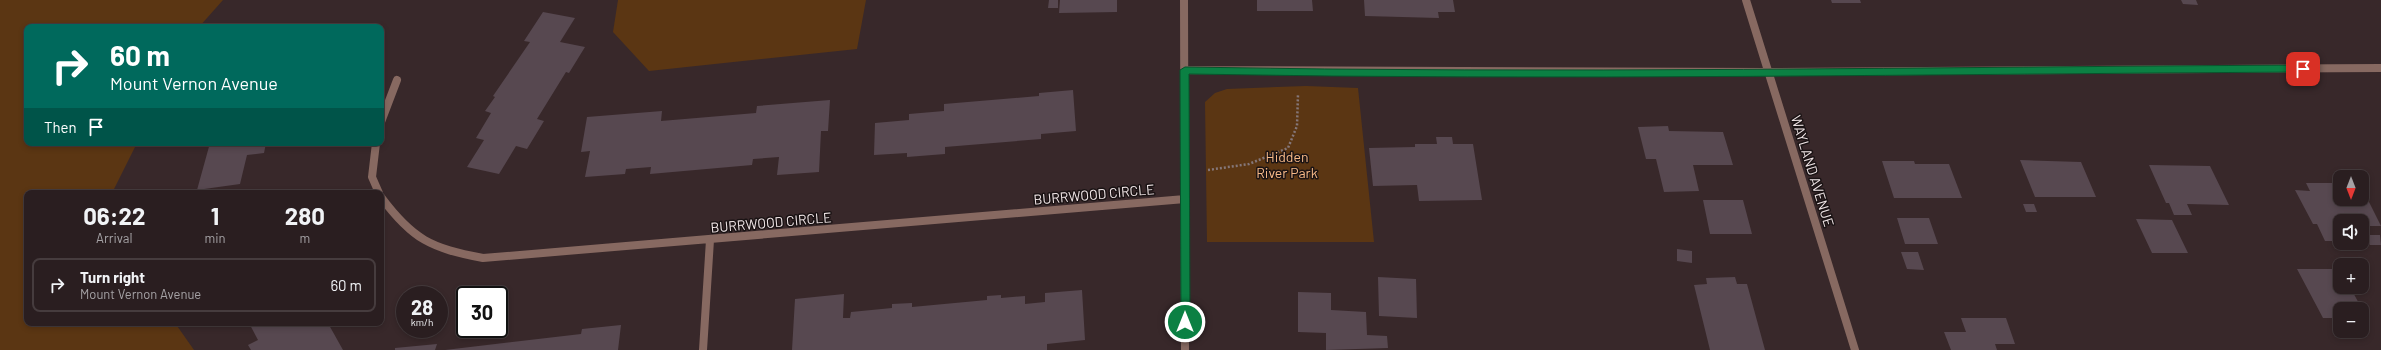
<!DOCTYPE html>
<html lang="en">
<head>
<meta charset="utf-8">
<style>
	:root { --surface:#2a1e20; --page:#322729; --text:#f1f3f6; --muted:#a5a2a5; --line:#463c3e }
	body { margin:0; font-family:Barlow,sans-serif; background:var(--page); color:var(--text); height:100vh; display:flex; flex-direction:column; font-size:15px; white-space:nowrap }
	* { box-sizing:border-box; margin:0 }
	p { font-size:13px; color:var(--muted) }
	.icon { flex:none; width:22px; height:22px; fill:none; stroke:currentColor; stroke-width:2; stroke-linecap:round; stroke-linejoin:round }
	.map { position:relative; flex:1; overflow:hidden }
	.panel { position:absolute; left:24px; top:190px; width:360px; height:136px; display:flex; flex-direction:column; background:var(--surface); border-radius:8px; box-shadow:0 2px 6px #0003,0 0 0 1px var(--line) }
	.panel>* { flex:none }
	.top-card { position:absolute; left:24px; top:24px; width:360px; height:122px; border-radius:8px; box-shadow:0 2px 6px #0003,0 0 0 1px var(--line); background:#00695c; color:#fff; overflow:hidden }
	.needle { width:26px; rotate:180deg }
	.buttons { position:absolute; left:2333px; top:170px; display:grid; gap:8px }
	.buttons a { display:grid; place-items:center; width:36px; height:36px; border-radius:8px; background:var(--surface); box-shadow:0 2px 6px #0003,0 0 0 1px var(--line); font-size:20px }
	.speed { position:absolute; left:396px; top:286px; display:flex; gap:8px; font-size:20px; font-weight:700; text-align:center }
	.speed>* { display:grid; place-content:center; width:52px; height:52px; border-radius:50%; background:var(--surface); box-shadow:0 2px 6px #0003,0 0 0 1px var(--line); line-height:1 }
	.speed small { font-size:10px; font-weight:400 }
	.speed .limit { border:2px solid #111; border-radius:6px; background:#fff; color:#111 }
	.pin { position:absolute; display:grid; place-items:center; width:34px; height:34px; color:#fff; margin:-17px; border-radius:8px; box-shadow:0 2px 6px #0006 }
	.me { position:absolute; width:44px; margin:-22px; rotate:0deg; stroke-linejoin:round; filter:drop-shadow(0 0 3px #0008) }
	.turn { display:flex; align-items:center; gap:14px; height:84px; padding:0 20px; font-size:18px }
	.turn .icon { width:52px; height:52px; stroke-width:2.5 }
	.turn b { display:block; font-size:28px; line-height:34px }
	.then { display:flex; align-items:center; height:38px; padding:0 20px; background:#0003; gap:8px; font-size:15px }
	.eta { display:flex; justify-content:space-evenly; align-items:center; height:68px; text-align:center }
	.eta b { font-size:24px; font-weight:700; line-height:28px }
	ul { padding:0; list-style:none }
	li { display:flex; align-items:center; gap:12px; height:54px; margin:0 8px 6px; padding:0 12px; border:2px solid var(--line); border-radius:8px }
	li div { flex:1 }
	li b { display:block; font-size:15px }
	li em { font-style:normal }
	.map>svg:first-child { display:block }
</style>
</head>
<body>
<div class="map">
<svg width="2381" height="350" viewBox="0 0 2381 350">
	<rect width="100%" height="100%" fill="#38282a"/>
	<path fill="#5b3613" d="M0,0H223L199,27H27V143H137L112,193H27V323H175L194,350H0Z
		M618,0H866L857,49L649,71L613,32Z
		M1306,86L1358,88L1374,242H1207L1205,102L1215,93L1227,89Z"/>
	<path fill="#574850" d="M1049,0H1058V8H1048Z
		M1060,0H1117V12L1059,13Z
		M1257,0H1312L1313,11H1257Z
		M1364,0H1453L1455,12H1438L1439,18L1365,16Z
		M1831,0H1860L1861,3H1832Z
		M2181,0H2196L2198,5L2183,4Z
		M543,12L575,18L560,42L585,47L569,73L566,72L537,119L544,121L527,149L516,146L499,174L467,167L484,140L476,138L491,113L485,111L495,97L493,96L530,42L524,41Z
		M1073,90L1076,131L1041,134V139L945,147V154L907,157V153L874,155L875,123L909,120V114L944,111V104L1039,96V93Z
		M830,100L828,131H821L819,172L777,175L779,157L753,159L752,165L650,174L651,167L626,169L625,174L585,177L590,151L581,152L587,117L662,111L661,121L756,113L757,106Z
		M1668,126L1669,131L1723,132L1733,165H1693L1699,191L1664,192L1656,159H1646L1638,127Z
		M1436,137H1452L1453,144H1473L1482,200L1419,201L1417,185L1373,186L1369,148L1415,147V144H1437Z
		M210,143H266L264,153L247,155L240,184L197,190Z
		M2020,160L2081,162L2096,197H2035Z
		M1882,161H1914L1915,164H1949L1962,198H1894Z
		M2149,165L2210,166L2229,205L2187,204L2192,215H2174L2169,203H2166Z
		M2306,183H2340V199H2362V188L2381,226H2362V221H2340V241H2325L2317,224H2313L2295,190L2310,191Z
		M1703,200H1743L1752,234H1710Z
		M2023,204H2034L2037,212H2026Z
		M1897,218H1929L1938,244H1905Z
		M2136,219L2172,220L2188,253H2152Z
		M2364,235H2380L2381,245H2370Z
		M1677,249L1692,251V263L1677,261Z
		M1901,252H1918L1924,270L1907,269Z
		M2297,269H2340V287H2350L2367,318H2362V309H2340V318H2323Z
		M1378,277L1416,279L1417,318L1379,316Z
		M1735,277L1737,284H1747L1765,350H1710L1694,285L1707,284L1706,278Z
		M1082,290L1085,340L1047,344V350H792L795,299L844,294L843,318H850L851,312L892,308V304L912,303V307L987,300V296L1001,295V298L1025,296V304L1045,302V293Z
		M1298,292L1331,293V310L1366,312L1367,335L1387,336L1388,348L1326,350V333L1298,332Z
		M1961,318H2006L2015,344H1995L1997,350H1951L1944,332H1966Z
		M249,323H324L326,327L329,325L343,350H251L248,345L258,340Z
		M621,325L618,350H445L581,334L582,329Z
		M437,344L435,350H395V348Z"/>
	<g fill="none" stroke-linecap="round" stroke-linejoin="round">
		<path stroke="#857779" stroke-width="2.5" stroke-dasharray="2 2" stroke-linecap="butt" d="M1208,170L1249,164L1288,148L1297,126L1298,94"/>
		<path stroke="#876961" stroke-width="8" d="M1184,0L1185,350
			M1746,0L1855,350
			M1185,70L1768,72L2381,68
			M381,122L397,80
			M376,143L372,177L379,193
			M381,197C413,240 431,248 483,258L1185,199
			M703,350L710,240"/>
	</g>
	<path fill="#0b8043" stroke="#07532c" d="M2303,65L2307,69L2303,72C1932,74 1560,81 1189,74L1190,322L1185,326L1181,322L1180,70L1185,67C1557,74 1930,67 2303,65Z"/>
	<g text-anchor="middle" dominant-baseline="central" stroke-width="3" stroke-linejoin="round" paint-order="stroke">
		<g font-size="14" fill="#f8ba88" stroke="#1a1314">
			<text x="1287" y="156">Hidden<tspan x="1287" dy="16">River Park</tspan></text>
		</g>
		<g font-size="14" fill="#f2e7e8" stroke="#1a1314">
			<text transform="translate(1813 171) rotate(73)">WAYLAND AVENUE</text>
			<text transform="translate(1094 194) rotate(-5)">BURRWOOD CIRCLE</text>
			<text transform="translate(771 222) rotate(-5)">BURRWOOD CIRCLE</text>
		</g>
	</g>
</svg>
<div class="buttons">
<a><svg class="needle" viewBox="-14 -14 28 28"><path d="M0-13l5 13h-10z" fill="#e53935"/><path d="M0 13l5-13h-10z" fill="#a5a2a5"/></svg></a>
<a><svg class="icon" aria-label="sound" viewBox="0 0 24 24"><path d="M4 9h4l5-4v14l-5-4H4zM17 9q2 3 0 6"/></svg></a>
<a>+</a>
<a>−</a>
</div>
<div class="speed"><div>28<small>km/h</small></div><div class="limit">30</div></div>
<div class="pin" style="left:2303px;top:69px;background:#d93025"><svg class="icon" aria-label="arrive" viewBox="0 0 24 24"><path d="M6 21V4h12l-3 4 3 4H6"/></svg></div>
<svg class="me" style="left:1185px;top:322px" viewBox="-20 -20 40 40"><circle r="17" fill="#0b8043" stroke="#fff" stroke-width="3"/><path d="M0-11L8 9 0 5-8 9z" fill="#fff"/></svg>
<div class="top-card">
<div class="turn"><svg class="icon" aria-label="right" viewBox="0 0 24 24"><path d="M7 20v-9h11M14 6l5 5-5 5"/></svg><div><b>60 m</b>Mount Vernon Avenue</div></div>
<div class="then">Then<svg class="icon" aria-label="arrive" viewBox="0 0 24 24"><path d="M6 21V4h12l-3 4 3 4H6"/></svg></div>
</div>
<section class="panel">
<div class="eta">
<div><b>06:22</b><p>Arrival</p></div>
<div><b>1</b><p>min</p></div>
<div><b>280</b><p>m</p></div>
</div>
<ul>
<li><svg class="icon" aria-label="right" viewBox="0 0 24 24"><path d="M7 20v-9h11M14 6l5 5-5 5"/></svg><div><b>Turn right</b><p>Mount Vernon Avenue</p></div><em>60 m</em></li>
</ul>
</section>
</div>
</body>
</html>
